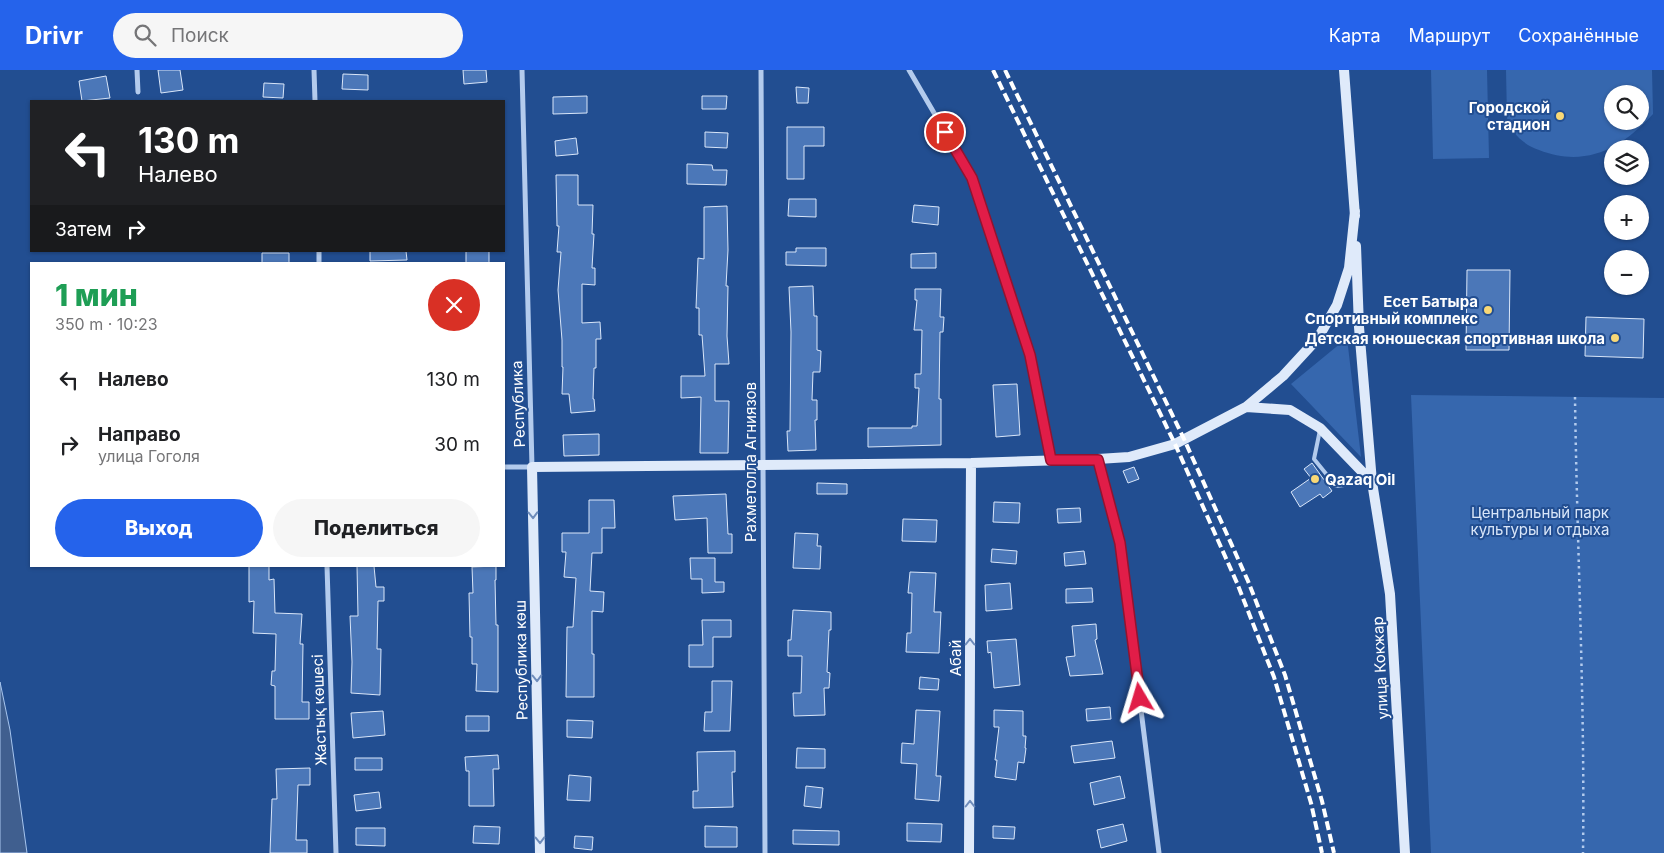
<!DOCTYPE html>
<html lang="ru">
<head>
<meta charset="utf-8">
<style>
	:root { --surface:#fff; --page:#f6f6f6; --text:#202124; --muted:#757577; --accent:#2563eb }
	body { margin:0; font-family:Inter,sans-serif; background:var(--page); color:var(--text); height:100vh; display:flex; flex-direction:column; font-size:19px; white-space:nowrap }
	* { box-sizing:border-box; margin:0 }
	p { font-size:16px; color:var(--muted) }
	.icon { flex:none; width:28px; height:28px; fill:none; stroke:currentColor; stroke-width:2; stroke-linecap:round; stroke-linejoin:round }
	.map { position:relative; flex:1; overflow:hidden }
	.side { position:absolute; left:30px; top:192px; width:475px; height:305px; display:flex; flex-direction:column; background:var(--surface); border-radius:0px; box-shadow:0 1px 4px #0004 }
	.side>* { flex:none }
	.top-card { position:absolute; left:30px; top:30px; width:475px; height:152px; border-radius:0px; box-shadow:0 1px 4px #0004; background:#202124; color:#fff; overflow:hidden }
	.buttons { position:absolute; left:1604px; top:15px; display:grid; gap:10px }
	.buttons a { display:grid; place-items:center; width:45px; height:45px; border-radius:50%; background:var(--surface); box-shadow:0 1px 4px #0004; font-size:25px }
	.pin { position:absolute; display:grid; place-items:center; width:42px; height:42px; color:#fff; margin:-21px; border:2px solid #fff; border-radius:50%; box-shadow:0 1px 5px #0007 }
	.me { position:absolute; width:55px; margin:-28px; rotate:353deg; stroke-linejoin:round; filter:drop-shadow(0 0 4px #0008) }
	.turn { display:flex; align-items:center; gap:18px; height:105px; padding:0 25px; font-size:22px }
	.turn .icon { width:65px; height:65px; stroke-width:2.5 }
	.turn b { display:block; font-size:35px; line-height:42px }
	.then { display:flex; align-items:center; height:48px; padding:0 25px; background:#0003; gap:10px; font-size:19px }
	.round { display:grid; place-items:center; flex:none; width:52px; height:52px; border-radius:26px; background:var(--page) }
	.head { display:flex; align-items:center; justify-content:space-between; height:85px; padding:0 25px }
	h1 { font-size:30px; font-weight:800; line-height:38px; color:#1e9e55 }
	.primary-button { display:flex; gap:10px; margin-top:auto; padding:10px 25px }
	.primary-button a { flex:1; height:58px; border-radius:30px; background:var(--accent); color:#fff; font-size:20px; font-weight:800; line-height:58px; text-align:center }
	.primary-button a+a { background:var(--page); color:var(--text) }
	ul { padding:0; list-style:none }
	li { display:flex; align-items:center; gap:15px; height:65px; padding:0 25px }
	li div { flex:1 }
	li b { display:block; font-size:19px }
	li em { font-style:normal }
	header { display:flex; align-items:center; gap:30px; box-sizing:border-box; height:70px; padding:0 25px; background:var(--accent); color:#fff }
	header strong { font-size:24px }
	nav { display:flex; gap:28px; margin-inline-start:auto; font-size:18px }
	.search { width:350px; height:45px; background:var(--page); display:flex; align-items:center; gap:12px; box-sizing:border-box; padding:0 18px; border-radius:28px; color:var(--muted); font-size:19px }
	.map>svg:first-child { display:block }
</style>
</head>
<body>
<header>
<strong>Drivr</strong>
<div class="search"><svg class="icon" aria-label="search" viewBox="0 0 24 24"><circle cx="10" cy="10" r="6"/><path d="M15 15l6 6"/></svg>Поиск</div>
<nav><a>Карта</a><a>Маршрут</a><a>Сохранённые</a></nav>
</header>
<div class="map">
<svg width="1664" height="783" viewBox="0 0 1664 783">
	<rect width="100%" height="100%" fill="#224e91"/>
	<path fill="#3667ae" fill-rule="evenodd" d="M1431,0H1487L1489,88L1433,89Z
		M1506,0H1652L1653,44C1621,79 1585,98 1539,80C1524,75 1511,63 1507,48ZM1612,24H1640V51H1612Z
		M1347,268L1361,387L1291,314Z
		M1411,325L1664,328V783H1431Z"/>
	<path fill="#405f8f" stroke="#a7c5ee" d="M0,612L10,660L27,783H0Z"/>
	<path fill="#4b77b8" stroke="#d9e6f9" d="M158,0H180L183,20L161,23Z
		M463,0H486L487,12L464,14Z
		M343,4L368,5V20L342,19Z
		M106,6L110,28L82,31L79,11Z
		M264,13L284,14L283,28L263,27Z
		M796,17L809,18L808,33H797Z
		M587,26V43L553,44V27Z
		M702,26H727L726,39H702Z
		M787,57H824V76H804V109H787Z
		M705,62L728,63L727,78L705,77Z
		M576,68L578,84L556,86L555,71Z
		M687,94L712,95L713,100H727L726,115L687,114Z
		M556,105H578V135H593L592,164H594L592,198H595V215L582,214V253L600,252L601,269H596V298H594L593,329H594L595,341L571,343L569,324H562L563,297H562V270L558,220L561,182H557L559,156H557Z
		M789,129H816V147L788,146Z
		M914,135L939,137L938,155L912,152Z
		M727,136L728,180L726,216H728L727,266L729,294H715V331H729L728,383H700L701,327L681,328V306H705L702,265H699V238H696L698,188L704,189V137Z
		M796,178H826V196L786,195V182H796Z
		M370,181H406L407,190L370,191Z
		M466,181H489V194H466Z
		M262,183H289V194H262Z
		M936,183V198H911V184Z
		M1467,200H1510L1509,280H1466Z
		M813,216L814,246H817V280L821,281L820,302H813L812,330H817V350H815L816,380L788,381L787,361H790L791,262L789,217Z
		M915,219H941L940,247H944L943,262H940L939,329H941V375L868,377V358H912V356H917L919,318H915V304H921L922,260H914L917,230H915Z
		M1586,247L1644,249L1643,288L1585,286Z
		M1017,314L1020,365L996,367L993,315Z
		M599,364V385L564,386L563,365Z
		M1312,393L1332,421L1323,428L1320,424L1300,437L1291,422L1311,408L1304,399Z
		M1134,397L1139,409L1128,413L1123,401Z
		M817,413L847,414V424H817Z
		M726,424L728,464H732V483H708L707,448L675,450L673,426Z
		M589,430H614L615,458H602V483H592L590,521L604,522L603,542L592,541V584H594V627H566L567,557H573L576,508L564,507L566,482H562V463H589Z
		M994,432L1020,433L1019,453L993,452Z
		M1080,438L1081,452L1058,453L1057,439Z
		M903,449L937,450L936,472L902,471Z
		M795,463L818,464L817,476H821L820,499L793,498Z
		M992,479L1017,481L1016,494L991,492Z
		M1084,481L1086,494L1065,496L1064,483Z
		M690,488H715V512H724V522L702,523V509H691Z
		M249,496H269V510L274,509L275,543L302,544L300,574H303L302,632H309V649H275V616L271,615L272,601H275L276,564L253,563L254,531L249,532Z
		M357,496H374L376,517H384V531H378L377,579H381L380,625L351,623L352,592L350,546H358Z
		M496,496V510H495L496,555H498V622L476,621L477,594H472V567H470L469,523H473L472,497Z
		M910,502L936,503L934,542H941L939,583L906,582L907,563H911L912,523H908Z
		M1010,513L1012,539L986,541L985,515Z
		M1092,518L1093,532L1066,533V519Z
		M793,540L831,542V560H829L827,602L830,603L829,618H824L825,645L794,646L793,623H801L802,586H788V570H791Z
		M702,550H731V567H713V597H689V575H703Z
		M1096,554L1097,569L1095,570L1103,604L1070,606L1066,587L1075,586L1072,556Z
		M1016,569L1020,615L994,618L991,582L988,583L987,571Z
		M920,607L939,609L938,620L919,619Z
		M712,611H732L730,661H704L705,642H712Z
		M1110,637L1111,649L1087,651L1086,639Z
		M916,640L940,641L936,706H941L939,731L915,729L917,694L901,693L902,673L914,674Z
		M994,640L1023,641V666H1026L1025,678H1026L1024,693L1018,692L1016,710L995,707L997,690H995L999,657H994Z
		M383,641L385,665L353,668L351,643Z
		M466,646H489V661H466Z
		M567,650L593,651L592,668L567,667Z
		M1112,671L1115,688L1074,693L1071,676Z
		M797,678L825,679V698H796Z
		M735,681V702H732L733,737L693,738V721H698L697,682Z
		M498,685L499,699H493L494,736H469V701H466L465,687Z
		M355,688H382V700H355Z
		M310,698V715H298L296,770H307V783H270L272,729H277L276,699Z
		M569,705L591,707L590,731L567,730Z
		M1120,706L1125,728L1094,735L1090,713Z
		M806,716L823,718L821,738L804,736Z
		M379,722L381,738L356,741L354,725Z
		M907,753L942,754L941,772L907,771Z
		M1123,754L1127,771L1101,778L1097,760Z
		M474,756L500,757L499,774L473,773Z
		M705,756L737,757V777H705Z
		M993,756L1015,757L1014,769L993,768Z
		M356,758H385V776L356,775Z
		M793,760L839,761V775L793,774Z
		M575,766L593,767L592,780L574,778Z"/>
	<g fill="none" stroke-linecap="round" stroke-linejoin="round">
		<path stroke="#b3cbed" stroke-width="2.5" stroke-dasharray="2.5 4" stroke-linecap="butt" d="M1575,327C1577,479 1585,631 1583,783"/>
		<path stroke="#b3cbed" stroke-width="4" d="M1320,360L1314,389L1336,416L1369,412"/>
		<path stroke="#b3cbed" stroke-width="5" d="M137,0L138,22
			M314,0L315,31
			M761,0L765,783
			M909,0L972,108L1030,285L1051,390
			M319,181V194
			M1098,389L1120,473L1159,783
			M504,397H532L522,0
			M327,496L336,783"/>
		<path stroke="#dfeafa" stroke-width="10" d="M1344,0L1355,146
			M1356,176L1359,257L1372,412L1390,524L1405,783
			M1246,337L1290,340L1320,358L1372,412
			M540,783L532,397L971,393L1098,389L1129,387L1175,374L1246,337L1283,306L1318,268L1337,235L1349,198L1355,141
			M969,783L971,393"/>
		<path stroke="#fff" stroke-width="4" stroke-dasharray="9 4" stroke-linecap="butt" d="M993,0L1175,374L1237,513L1274,607L1311,733L1322,783
			M1005,0L1184,369L1248,511L1285,605L1322,731L1334,783"/>
	</g>
	<defs><path id="oneway-chevron" d="M-2-3.5L2.5 0L-2 3.5" fill="none" stroke-width="1.6" stroke-linecap="round" stroke-linejoin="round" transform="scale(1.25)"/></defs>
	<g stroke="#6e8cbb">
		<use href="#oneway-chevron" transform="translate(533 445) rotate(89)"/>
		<use href="#oneway-chevron" transform="translate(970 572) rotate(-90)"/>
		<use href="#oneway-chevron" transform="translate(537 608) rotate(89)"/>
		<use href="#oneway-chevron" transform="translate(970 734) rotate(-90)"/>
		<use href="#oneway-chevron" transform="translate(540 770) rotate(89)"/>
	</g>
	<g fill="none" stroke-linecap="round" stroke-linejoin="round">
		<g stroke="#92132f" stroke-width="12">
			<path id="route" d="M945,62L972,108L1030,285L1051,390H1098L1120,473L1140,628"/>
		</g>
		<use href="#route" stroke="#e11d48" stroke-width="9"/>
	</g>
	<g fill="#f8d876" stroke="#224e91" stroke-width="2">
		<circle cx="1560" cy="46" r="5"/>
		<circle cx="1488" cy="240" r="5"/>
		<circle cx="1615" cy="268" r="5"/>
		<circle cx="1315" cy="409" r="5"/>
	</g>
	<g text-anchor="middle" dominant-baseline="central" stroke-width="4" stroke-linejoin="round" paint-order="stroke">
		<g font-size="15" font-weight="bold" fill="#fff" stroke="#224e91" text-anchor="end">
			<text x="1550" y="37">Городской<tspan x="1550" dy="17">стадион</tspan></text>
			<text x="1478" y="231">Есет Батыра<tspan x="1478" dy="17">Спортивный комплекс</tspan></text>
			<text x="1605" y="268">Детская юношеская спортивная школа</text>
			<text x="1325" y="409" text-anchor="start">Qazaq Oil</text>
		</g>
		<g font-size="15" fill="#fff" stroke="#224e91">
			<text transform="translate(518 334) rotate(-92)">Республика</text>
			<text transform="translate(750 392) rotate(-90)">Рахметолла Агниязов</text>
			<text transform="translate(955 588) rotate(-90)">Абай</text>
			<text transform="translate(521 590) rotate(-91)">Республика көш</text>
			<text transform="translate(1380 598) rotate(-93)">улица Кокжар</text>
			<text transform="translate(319 640) rotate(-92)">Жастық көшесі</text>
		</g>
		<g font-size="15" fill="#d9e6f9" stroke="#224e91">
			<text x="1540" y="442">Центральный парк<tspan x="1540" dy="17">культуры и отдыха</tspan></text>
		</g>
	</g>
</svg>
<div class="buttons">
<a><svg class="icon" aria-label="search" viewBox="0 0 24 24"><circle cx="10" cy="10" r="6"/><path d="M15 15l6 6"/></svg></a>
<a><svg class="icon" aria-label="layers" viewBox="0 0 24 24"><path d="M12 4l9 5-9 5-9-5zM3 14l9 5 9-5"/></svg></a>
<a>+</a>
<a>−</a>
</div>
<div class="pin" style="left:945px;top:62px;background:#d93025"><svg class="icon" aria-label="arrive" viewBox="0 0 24 24"><path d="M6 21V4h12l-3 4 3 4H6"/></svg></div>
<svg class="me" style="left:1140px;top:628px" viewBox="-20 -20 40 40"><path d="M0-17L14 15 0 8-14 15z" fill="#e11d48" stroke="#fff" stroke-width="4"/></svg>
<div class="top-card">
<div class="turn"><svg class="icon" aria-label="left" viewBox="0 0 24 24"><path d="M17 20v-9H6M10 6l-5 5 5 5"/></svg><div><b>130 m</b>Налево</div></div>
<div class="then">Затем<svg class="icon" aria-label="right" viewBox="0 0 24 24"><path d="M7 20v-9h11M14 6l5 5-5 5"/></svg></div>
</div>
<section class="side">
<div class="head"><div><h1>1 мин</h1><p>350 m · 10:23</p></div><a class="round" style="background:#d93025;color:#fff"><svg class="icon" aria-label="close" viewBox="0 0 24 24"><path d="M6 6l12 12M18 6L6 18"/></svg></a></div>
<ul>
<li><svg class="icon" aria-label="left" viewBox="0 0 24 24"><path d="M17 20v-9H6M10 6l-5 5 5 5"/></svg><div><b>Налево</b></div><em>130 m</em></li>
<li><svg class="icon" aria-label="right" viewBox="0 0 24 24"><path d="M7 20v-9h11M14 6l5 5-5 5"/></svg><div><b>Направо</b><p>улица Гоголя</p></div><em>30 m</em></li>
</ul>
<div class="primary-button"><a>Выход</a><a>Поделиться</a></div>
</section>
</div>
</body>
</html>
